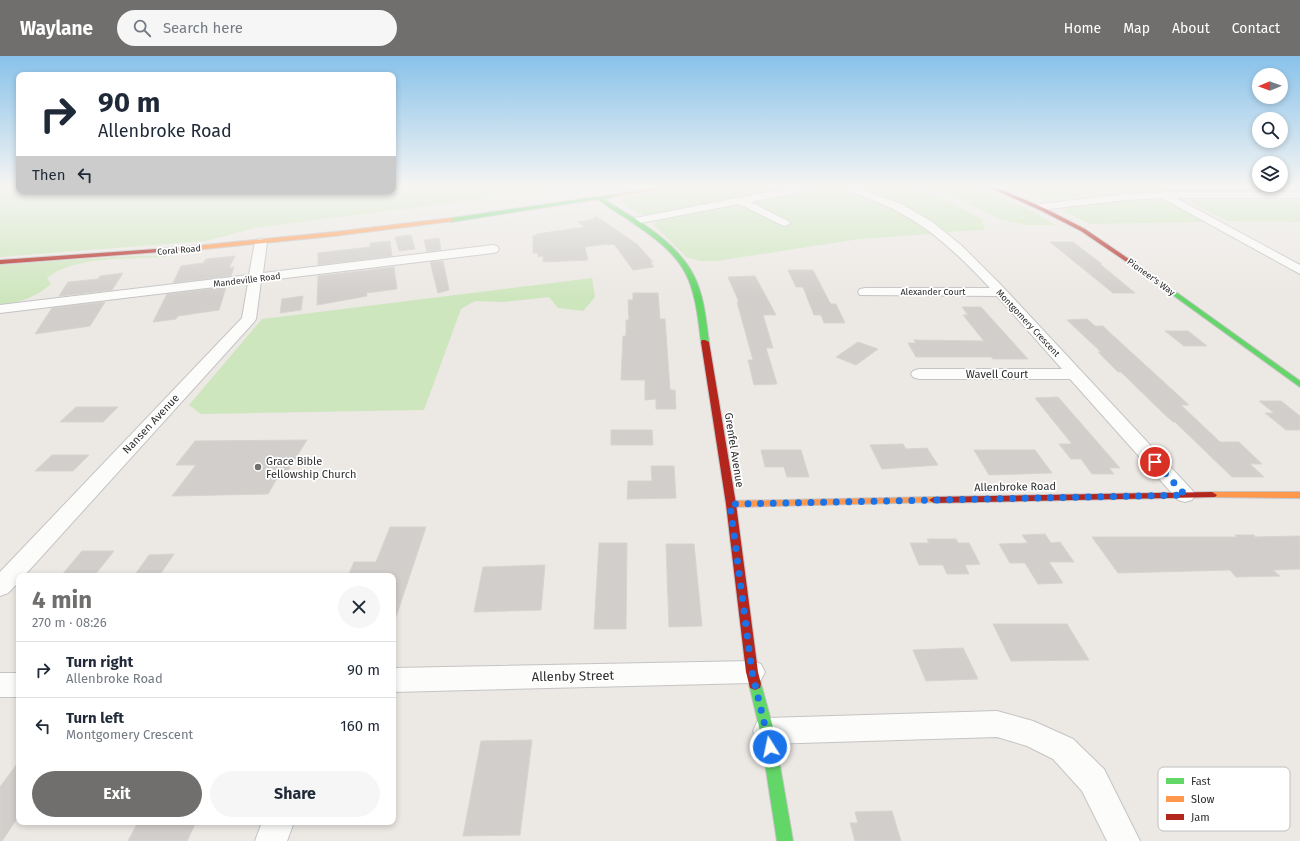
<!DOCTYPE html>
<html lang="en">
<head>
<meta charset="utf-8">
<style>
	:root { --surface:#fff; --page:#f6f6f7; --text:#1f2937; --muted:#747a83; --line:#e0e1e3; --accent:#706f6e }
	body { margin:0; font-family:"Fira Sans",sans-serif; background:var(--page); color:var(--text); height:100vh; display:flex; flex-direction:column; font-size:15px; white-space:nowrap }
	* { box-sizing:border-box; margin:0 }
	p { font-size:13px; color:var(--muted) }
	.icon { flex:none; width:22px; height:22px; fill:none; stroke:currentColor; stroke-width:2; stroke-linecap:round; stroke-linejoin:round }
	.map { position:relative; flex:1; overflow:hidden }
	.side { position:absolute; left:16px; top:517px; width:380px; height:252px; display:flex; flex-direction:column; background:var(--surface); border-radius:8px; box-shadow:0 2px 6px #0003 }
	.side>* { flex:none }
	.guide { position:absolute; left:16px; top:16px; width:380px; height:122px; border-radius:8px; box-shadow:0 2px 6px #0003; background:#fff; color:var(--text); overflow:hidden }
	.needle { width:26px; rotate:269deg }
	.fabs { position:absolute; left:1252px; top:12px; display:grid; gap:8px }
	.fabs a { display:grid; place-items:center; width:36px; height:36px; border-radius:50%; background:var(--surface); box-shadow:0 2px 6px #0003; font-size:20px }
	.pin { position:absolute; display:grid; place-items:center; width:34px; height:34px; color:#fff; margin:-17px; border:2px solid #fff; border-radius:50%; box-shadow:0 1px 4px #0007 }
	.me { position:absolute; width:44px; margin:-22px; rotate:350deg; stroke-linejoin:round; filter:drop-shadow(0 0 3px #0008) }
	.turn { display:flex; align-items:center; gap:14px; height:84px; padding:0 16px; font-size:18px }
	.turn .icon { width:52px; height:52px; stroke-width:2.5 }
	.turn b { display:block; font-size:28px; line-height:34px }
	.then { display:flex; align-items:center; height:38px; padding:0 16px; background:#0003; gap:8px; font-size:15px }
	.round { display:grid; place-items:center; flex:none; width:42px; height:42px; border-radius:21px; background:var(--page) }
	.overview { display:flex; align-items:center; justify-content:space-between; height:68px; padding:0 16px }
	h1 { font-size:24px; font-weight:700; line-height:30px; color:var(--accent) }
	.primary-button { display:flex; gap:8px; margin-top:auto; padding:8px 16px }
	.primary-button a { flex:1; height:46px; border-radius:24px; background:var(--accent); color:#fff; font-size:16px; font-weight:700; line-height:46px; text-align:center }
	.primary-button a+a { background:var(--page); color:var(--text) }
	ul { padding:0; list-style:none }
	li { display:flex; align-items:center; gap:12px; height:56px; padding:0 16px; border-top:1px solid var(--line) }
	li div { flex:1 }
	li b { display:block; font-size:15px }
	li em { font-style:normal }
	header { display:flex; align-items:center; gap:24px; box-sizing:border-box; height:56px; padding:0 20px; background:var(--accent); color:#fff }
	header strong { font-size:19px }
	nav { display:flex; gap:22px; margin-inline-start:auto; font-size:14px }
	.search { width:280px; height:36px; background:var(--page); display:flex; align-items:center; gap:10px; box-sizing:border-box; padding:0 14px; border-radius:22px; color:var(--muted); font-size:15px }
	.map>svg:first-child { display:block }
</style>
</head>
<body>
<header>
<strong>Waylane</strong>
<div class="search"><svg class="icon" aria-label="search" viewBox="0 0 24 24"><circle cx="10" cy="10" r="6"/><path d="M15 15l6 6"/></svg>Search here</div>
<nav><a>Home</a><a>Map</a><a>About</a><a>Contact</a></nav>
</header>
<div class="map">
<svg width="1300" height="785" viewBox="0 0 1300 785">
	<rect width="100%" height="100%" fill="#ece8e4"/>
	<path fill="#cee6be" d="M0,131H19V135H393V131H549L552,134L255,172L206,185L0,201Z
		M681,131H800L654,160C641,160 632,155 623,146V141Z
		M814,131H837L858,136L917,164L932,178L859,183L716,205H701L686,201L654,169L659,162L734,148L743,149L789,166L753,148L755,144Z
		M849,131H912L935,139L982,163L985,174L947,176L903,150Z
		M925,131H972L1031,154L1055,169H1027L1002,164L958,143Z
		M1004,131H1166L1177,136L1108,137L1047,144L1037,142Z
		M1156,144L1174,148L1205,166L1090,168L1062,154C1091,143 1125,145 1156,144Z
		M1190,144H1291L1300,147V166L1226,165L1188,145Z
		M174,199L164,201C128,204 76,199 47,222L51,228C36,241 19,247 0,249V209L130,200Z
		M592,222L595,241L583,255L558,252L549,241L503,246L475,245L461,253L424,354L201,358L189,349L262,263Z"/>
	<path fill="#d1cecb" stroke="#d7d4d0" d="M596,160L638,189L653,206H650L654,211L633,214L614,188L608,189L607,188L585,191L588,204L543,206V200L538,201V197H533V180L537,179L536,178L585,171L578,166L593,163Z
		M411,179L415,193L399,195L395,181Z
		M439,182L441,194L427,196L424,184Z
		M390,185L392,200L318,209V197L370,191V187Z
		M1050,186H1073L1102,208H1100L1135,237H1113Z
		M235,200L229,212L234,211L231,220L173,227L181,210L203,207L206,203Z
		M443,205L449,234L438,237L430,206Z
		M394,211L397,233L366,237L367,240L317,249L318,220Z
		M788,214H813L829,245L831,248H836L845,267H824L821,259H814L803,231H796Z
		M123,217L112,234L59,240L68,226L98,223L100,220Z
		M755,220L776,259H763L773,292H766L777,328L754,329L748,304H753L737,246H739L728,221Z
		M226,231L219,254L178,260L176,263L153,266L167,238Z
		M633,237H658L660,263H665L670,334H675L676,353H656V343L645,344V324H621L623,280H626V264H629L628,244H633Z
		M303,240L301,254L280,257L282,243Z
		M105,246L90,270L35,278L52,252Z
		M962,251H981L1028,303H993L991,301H916L908,287H916L914,284L984,285L963,259H968Z
		M1087,263L1095,270H1103L1108,275L1189,349H1181L1220,386H1239L1262,408H1250L1264,421H1232L1175,366H1173L1163,357L1121,316H1118L1098,296H1101L1067,264Z
		M1165,275H1188L1207,290H1184Z
		M858,286L878,293L856,309L836,301Z
		M1058,341L1120,412H1109L1114,418H1092L1081,403H1071L1059,388H1072L1035,342Z
		M1259,345H1281L1300,360V374H1286L1265,357H1274Z
		M76,351H118L103,366H60Z
		M611,374H652L653,389H611Z
		M307,384L287,416H281L268,438L172,440L196,409H176L195,385Z
		M903,388L906,393L927,392L938,409L882,413L870,389Z
		M761,394H801L809,421H787L784,411H765Z
		M974,394H1035L1052,417L989,419Z
		M52,399H89L73,415H35Z
		M651,410H674L676,442L627,443L628,425H652Z
		M390,471H426L396,561H393V520H348L354,506H376Z
		M1045,478L1051,487L1060,486L1074,506H1049L1063,527L1038,528L1025,507H1010L999,488L1028,487L1022,479Z
		M1235,479H1254L1255,481L1300,480V513L1273,514L1280,520L1236,521L1230,514L1118,517L1092,481H1237Z
		M927,483H956L958,487H969L980,508L965,509L969,518H947L943,509H919L910,487H929Z
		M599,487H627L626,573H594Z
		M666,488H694L702,570L669,571Z
		M82,495H114L94,520H61Z
		M174,498L159,520H134L149,499Z
		M545,509L541,554L474,556L483,511Z
		M993,568H1067L1089,604L1011,605Z
		M963,592L978,623L926,625L913,594Z
		M532,684L520,779L463,780L481,685Z
		M19,705V760L2,785H0V731Z
		M892,755L901,785H855L850,767H858L855,756Z
		M138,766H196L187,785H128Z"/>
	<g fill="none" stroke-linecap="round" stroke-linejoin="round">
		<g stroke="#c5c4c5" stroke-width="2">
			<path id="street" d="M794,131H815L810,134L751,146L788,165L790,167L788,169L784,170L739,148L635,168L629,165L635,162Z
				M839,131H855L901,148L931,165L961,189L1002,230L1192,434L1195,439L1192,444L1185,446L1178,444L1070,323H919L913,321L911,318L913,315L919,313H1062L997,240L860,239L858,236L860,233L865,232H990C942,181 909,153 841,133Z
				M1171,136H1300V142H1176L1300,209V218L1162,142L1125,144L1040,154L1035,151L1040,148L1125,138Z
				M261,182L265,184L267,186L263,217L493,189L497,190L499,193L497,196L493,197L261,225L256,263L254,266L24,520H19V526L8,537L0,540V516L242,262L248,227L0,257V249L249,219L255,186L257,184Z
				M752,605L761,608L765,616L761,624L752,627L393,636V612Z
				M0,617H19V641H0Z
				M997,655L1033,665L1073,683L1104,713L1140,785H1107L1082,735L1053,703L1027,690L997,681L767,688L757,684L753,675L757,666L767,662Z
				M262,766H294L287,785H255Z"/>
		</g>
		<g stroke="#c5c4c5" stroke-width="2">
			<path id="fast" d="M611,139H613V141L603,143C635,163 676,184 694,220C704,240 706,264 709,286L708,288H705L701,286C694,224 689,205 636,169C624,160 610,153 598,143L451,166L448,164L451,162Z
				M1137,211H1141L1300,325V331L1137,213Z
				M755,622L760,624L761,628L774,675L793,785H777L760,675L749,628L750,624Z"/>
		</g>
		<g stroke="#c5c4c5" stroke-width="2">
			<path id="slow" d="M658,131H669L611,141L609,140Z
				M451,162L454,164L453,165L334,180L185,195L182,193L185,191L334,176Z
				M1212,436H1300V442L1209,441L1207,439Z
				M934,441L937,442L939,444L937,446L731,451L727,450L726,448L727,446L731,445Z"/>
		</g>
		<g stroke="#c5c4c5" stroke-width="2">
			<path id="jam" d="M989,131H995L1046,153L1085,173L1142,212L1137,213L1081,175L1042,155Z
				M185,191L187,192V194L0,208V204Z
				M702,284H705L709,286L736,448L758,616L761,628L760,632L755,634L750,632L746,616L726,448L701,286Z
				M1212,436L1217,439L1215,441L934,447L929,444L934,441Z"/>
		</g>
		<use href="#street" fill="#fcfcfb" fill-rule="evenodd"/>
		<use href="#fast" fill="#63d668" fill-rule="evenodd"/>
		<use href="#slow" fill="#ff974d" fill-rule="evenodd"/>
		<use href="#jam" fill="#b3261e" fill-rule="evenodd"/>
	</g>
	<linearGradient id="sky" x2="0" y2="1"><stop stop-color="#88c2ea"/><stop offset="0.54" stop-color="#f6f5f3"/><stop offset="1" stop-color="#f6f5f3" stop-opacity="0"/></linearGradient>
	<rect width="1300" height="241" fill="url(#sky)"/>
	<g fill="none" stroke-linecap="round" stroke-linejoin="round">
		<path stroke="#1a73e8" stroke-width="7" stroke-dasharray="0 12.6" d="M770,691L752,616L730,448L1185,439L1155,406"/>
	</g>
	<circle fill="#706f6e" stroke="#fff" stroke-width="1.5" cx="258" cy="411" r="4"/>
	<g text-anchor="middle" dominant-baseline="central" stroke-width="3.5" stroke-linejoin="round" paint-order="stroke">
		<g font-size="9" fill="#2e2e2e" stroke="#fff">
			<text transform="translate(179 194) rotate(-5)">Coral Road</text>
			<text transform="translate(1151 221) rotate(36)">Pioneer's Way</text>
			<text transform="translate(247 224) rotate(-7)">Mandeville Road</text>
			<text x="933" y="236">Alexander Court</text>
			<text transform="translate(1028 267) rotate(47)">Montgomery Crescent</text>
		</g>
		<g font-size="11" fill="#2e2e2e" stroke="#fff">
			<text x="997" y="318">Wavell Court</text>
			<text transform="translate(151 368) rotate(-47)">Nansen Avenue</text>
			<text transform="translate(734 394) rotate(81)">Grenfel Avenue</text>
			<text transform="translate(1015 431) rotate(-1)">Allenbroke Road</text>
		</g>
		<g font-size="11" fill="#2e2e2e" stroke="#fff" text-anchor="start">
			<text x="266" y="405">Grace Bible<tspan x="266" dy="13">Fellowship Church</tspan></text>
		</g>
		<g font-size="13" fill="#2e2e2e" stroke="#fff">
			<text transform="translate(573 620) rotate(-1)">Allenby Street</text>
		</g>
	</g>
	<rect x="1158" y="711" width="132" height="64" rx="6" fill="#fff" stroke="#c0c0c0" stroke-width="1"/>
	<rect x="1166" y="722" width="18" height="6" fill="#63d668"/>
	<rect x="1166" y="740" width="18" height="6" fill="#ff974d"/>
	<rect x="1166" y="758" width="18" height="6" fill="#b3261e"/>
	<g font-size="11" fill="#2e2e2e">
		<text x="1191" y="729">Fast</text>
		<text x="1191" y="747">Slow</text>
		<text x="1191" y="765">Jam</text>
	</g>
</svg>
<div class="fabs">
<a><svg class="needle" viewBox="-14 -14 28 28"><path d="M0-13l5 13h-10z" fill="#e53935"/><path d="M0 13l5-13h-10z" fill="#747a83"/></svg></a>
<a><svg class="icon" aria-label="search" viewBox="0 0 24 24"><circle cx="10" cy="10" r="6"/><path d="M15 15l6 6"/></svg></a>
<a><svg class="icon" aria-label="layers" viewBox="0 0 24 24"><path d="M12 4l9 5-9 5-9-5zM3 14l9 5 9-5"/></svg></a>
</div>
<div class="pin" style="left:1155px;top:406px;background:#d93025"><svg class="icon" aria-label="arrive" viewBox="0 0 24 24"><path d="M6 21V4h12l-3 4 3 4H6"/></svg></div>
<svg class="me" style="left:770px;top:691px" viewBox="-20 -20 40 40"><circle r="17" fill="#1a73e8" stroke="#fff" stroke-width="3"/><path d="M0-11L8 9 0 5-8 9z" fill="#fff"/></svg>
<div class="guide">
<div class="turn"><svg class="icon" aria-label="right" viewBox="0 0 24 24"><path d="M7 20v-9h11M14 6l5 5-5 5"/></svg><div><b>90 m</b>Allenbroke Road</div></div>
<div class="then">Then<svg class="icon" aria-label="left" viewBox="0 0 24 24"><path d="M17 20v-9H6M10 6l-5 5 5 5"/></svg></div>
</div>
<section class="side">
<div class="overview"><div><h1>4 min</h1><p>270 m · 08:26</p></div><a class="round"><svg class="icon" aria-label="close" viewBox="0 0 24 24"><path d="M6 6l12 12M18 6L6 18"/></svg></a></div>
<ul>
<li><svg class="icon" aria-label="right" viewBox="0 0 24 24"><path d="M7 20v-9h11M14 6l5 5-5 5"/></svg><div><b>Turn right</b><p>Allenbroke Road</p></div><em>90 m</em></li>
<li><svg class="icon" aria-label="left" viewBox="0 0 24 24"><path d="M17 20v-9H6M10 6l-5 5 5 5"/></svg><div><b>Turn left</b><p>Montgomery Crescent</p></div><em>160 m</em></li>
</ul>
<div class="primary-button"><a>Exit</a><a>Share</a></div>
</section>
</div>
</body>
</html>
